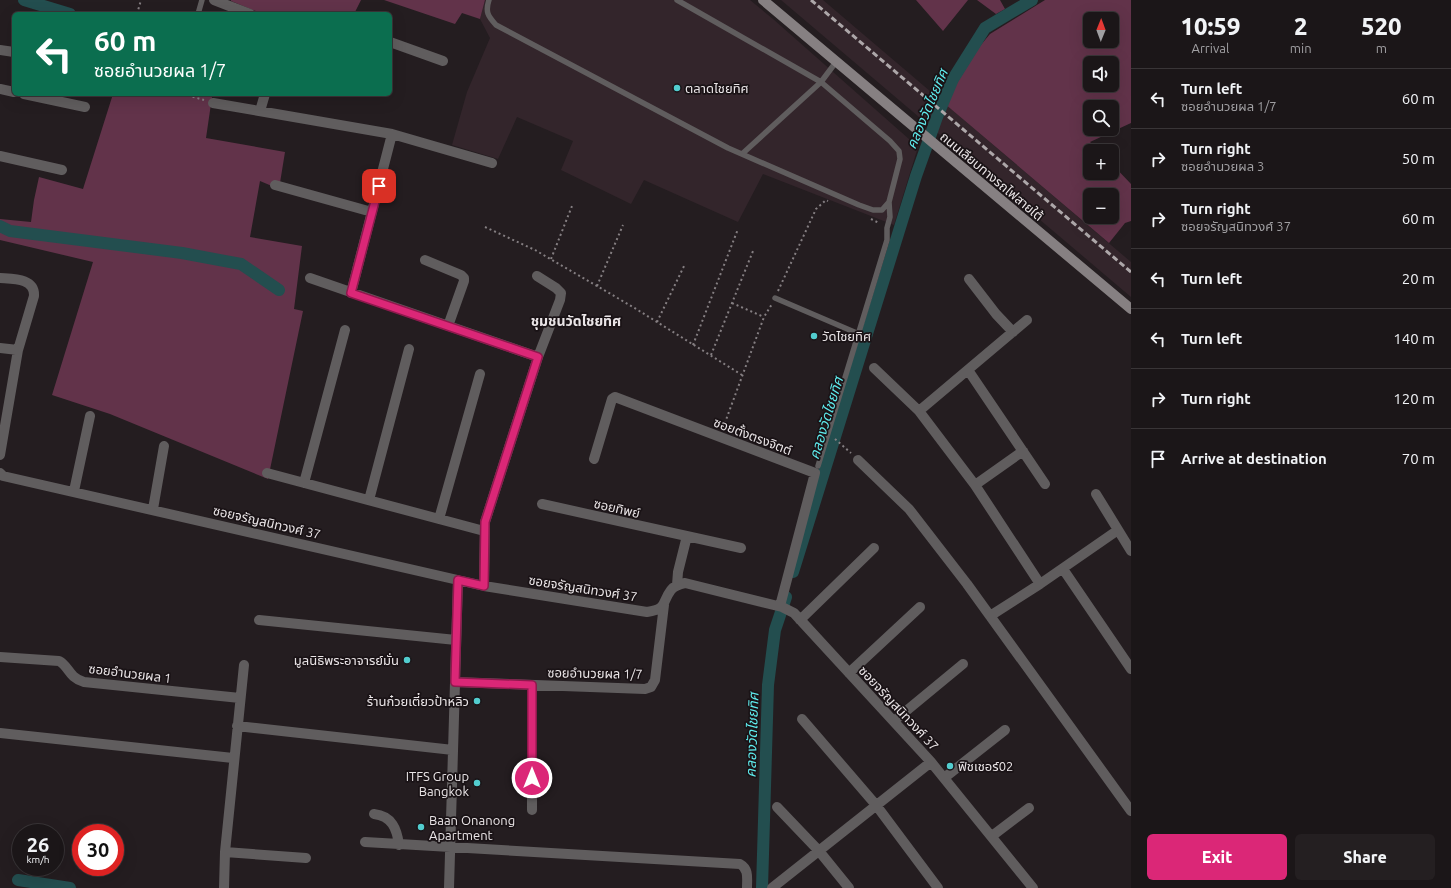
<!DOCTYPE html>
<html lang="en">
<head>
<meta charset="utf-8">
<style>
	:root { --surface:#1b1618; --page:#241f21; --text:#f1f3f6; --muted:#a09fa2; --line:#393537; --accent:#db2777 }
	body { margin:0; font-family:Ubuntu,"Noto Sans Thai",sans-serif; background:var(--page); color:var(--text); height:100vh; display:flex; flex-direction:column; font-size:15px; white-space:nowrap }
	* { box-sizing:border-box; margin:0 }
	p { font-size:13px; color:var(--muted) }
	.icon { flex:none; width:22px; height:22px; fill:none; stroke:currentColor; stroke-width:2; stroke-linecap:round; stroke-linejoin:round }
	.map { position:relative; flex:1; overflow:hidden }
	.drawer { display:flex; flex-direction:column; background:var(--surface); width:320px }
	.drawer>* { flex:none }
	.banner { position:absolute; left:12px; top:12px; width:380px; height:84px; border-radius:6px; box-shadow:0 4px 16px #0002,0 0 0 1px var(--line); background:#0b6e4f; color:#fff; overflow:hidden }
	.needle { width:26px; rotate:1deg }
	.tools { position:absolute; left:1083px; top:12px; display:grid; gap:8px }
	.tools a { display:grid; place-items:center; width:36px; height:36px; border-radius:6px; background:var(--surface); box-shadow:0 4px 16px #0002,0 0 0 1px var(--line); font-size:20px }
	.speed { position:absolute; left:12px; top:824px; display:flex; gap:8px; font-size:20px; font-weight:700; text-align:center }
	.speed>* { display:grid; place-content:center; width:52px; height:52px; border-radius:50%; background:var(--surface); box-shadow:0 4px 16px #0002,0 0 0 1px var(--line); line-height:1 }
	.speed small { font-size:10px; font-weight:400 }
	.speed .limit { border:6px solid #d22; background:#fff; color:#111 }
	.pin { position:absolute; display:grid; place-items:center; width:34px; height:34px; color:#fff; margin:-17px; border-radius:8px; box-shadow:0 2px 6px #0006 }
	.me { position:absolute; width:44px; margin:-22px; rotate:0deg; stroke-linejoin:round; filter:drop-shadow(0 0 3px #0008) }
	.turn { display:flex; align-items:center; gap:14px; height:84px; padding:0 16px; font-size:18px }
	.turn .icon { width:52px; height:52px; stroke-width:2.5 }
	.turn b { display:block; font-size:28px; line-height:34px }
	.eta { display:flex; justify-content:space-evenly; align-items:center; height:68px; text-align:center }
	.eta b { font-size:24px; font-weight:800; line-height:28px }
	.action { display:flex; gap:8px; margin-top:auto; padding:8px 16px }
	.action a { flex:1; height:46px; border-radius:6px; background:var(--accent); color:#fff; font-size:16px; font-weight:800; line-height:46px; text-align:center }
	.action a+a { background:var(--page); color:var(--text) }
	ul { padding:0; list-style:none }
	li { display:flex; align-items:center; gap:12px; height:60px; padding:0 16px; border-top:1px solid var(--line) }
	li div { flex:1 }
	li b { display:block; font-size:15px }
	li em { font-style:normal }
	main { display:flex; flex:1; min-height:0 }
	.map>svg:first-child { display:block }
</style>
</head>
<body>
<main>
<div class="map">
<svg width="1131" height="888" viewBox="0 0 1131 888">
	<rect width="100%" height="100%" fill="#241d20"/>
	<path fill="#33252b" d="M485,0H750L773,19L918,147L894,225L763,174L738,222L644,180L631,204L561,170L573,141L517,117L498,159L452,145L467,92L490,38L480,19Z
		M781,0H823L1131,262V297Z"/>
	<path fill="#62334a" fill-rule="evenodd" d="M231,0H361L354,14H263L231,1Z
		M384,0H485L480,19L462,13L455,24Z
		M916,0H968L943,31Z
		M977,0H1000L1005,9L996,14Z
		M1045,0H1131V123L1090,142L1099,151H1090V173H1112V164L1131,184V221L1125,223L1109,243L945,104L975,52L990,34ZM1090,19H1112V41H1090ZM1090,63H1112V85H1090ZM1090,107H1112V129H1090ZM1090,195H1112V217H1090Z
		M113,94H203L212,97L206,138L285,152L279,189L260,181L250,237L302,246L294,309L303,311L268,479L110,414L52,395L93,262L0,240V219L31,222L34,200L39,177L83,189Z"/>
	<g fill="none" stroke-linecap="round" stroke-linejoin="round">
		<path stroke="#234e4f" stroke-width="12" d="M24,0L70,14
			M0,226L10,231L182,253L241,264L279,290
			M793,572L916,176L937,117L953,79L985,28L1032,0
			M18,880L70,888
			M762,888L768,685L775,630L786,597"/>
		<path stroke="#857f82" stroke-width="2" stroke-dasharray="2 3" stroke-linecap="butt" d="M137,14L141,0
			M183,94L204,100
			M871,219L879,223
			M485,227L535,250L633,307L742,375
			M551,259L572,206
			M597,286L623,225
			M778,291L816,209L826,200L828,201
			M732,303L764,317
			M657,322L685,264
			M693,345L738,229
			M711,355L753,251
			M723,428L764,317L772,304
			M835,439L851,453"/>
		<path stroke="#605d5e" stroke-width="5.5" d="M489,0C485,12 488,16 496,25L728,148L859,205L873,210H882L889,202L900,159L899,151L890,141L821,82L677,0
			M198,14L202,0
			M742,154L821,82L836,62
			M775,298L859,334
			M818,466L887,240V228L890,217L889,202"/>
		<path stroke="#605d5e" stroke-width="10" d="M214,0L250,14
			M390,42L443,61
			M0,50L14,52
			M0,89L14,92
			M24,94L85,107
			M213,103L392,134L492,163
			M260,111L265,94
			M0,156L62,170
			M275,185L372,212
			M425,260L461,275L464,278V281L448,326
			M0,278C13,279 35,278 34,296L18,350L0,455
			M310,278L538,357
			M969,279L996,314L1013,332
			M351,293L392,134
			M0,348L18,350
			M874,368L919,411L975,485L1040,584
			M968,370L1045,484
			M919,411L1027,320
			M594,459L612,399L615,397L815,473L780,606
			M858,460L909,509L967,584L1131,811
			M0,473L3,476L484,586L647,612C668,609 661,603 671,590C674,586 680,584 685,583L782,607L794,613L931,762L1033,888
			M267,473L484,531
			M304,483L345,330
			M975,485L1023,451
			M74,491L90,416
			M1096,494L1131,551
			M369,500L409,349
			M542,504L741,548
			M153,509L164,446
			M439,519L480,374
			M1063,569L1131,669
			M677,585L678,572L687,536
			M484,586L485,522L538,357L560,300L561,293L556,288L537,276
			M990,616L1040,584L1118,530
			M259,620L456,640
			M800,620L874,548
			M0,657L59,661C69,666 68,677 84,682L240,698
			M849,673L920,607
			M455,682L645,689L651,687L655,680L664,605
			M802,719L876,805L938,888
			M894,721L963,664
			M237,726L453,750
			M0,733L233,758
			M944,778L1005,730
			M777,807L819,851L849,888
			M532,810V685
			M374,814C392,816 397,829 399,845
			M992,836L1029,808
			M365,842L740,864C749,869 747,878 747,888
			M225,852L306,858
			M224,888L225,852L244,665
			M449,888L458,580
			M772,888L931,762"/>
		<path stroke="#868082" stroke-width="10" d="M763,0L1131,309"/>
		<path stroke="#ada7a9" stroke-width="3" stroke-dasharray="6 3" stroke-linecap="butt" d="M811,0L1131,272"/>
	</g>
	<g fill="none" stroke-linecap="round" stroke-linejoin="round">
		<g stroke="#8e194d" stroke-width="10">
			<path id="route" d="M379,186L351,293L538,357L485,522L484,586L458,580L455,682L532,685V778"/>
		</g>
		<use href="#route" stroke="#db2777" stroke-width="7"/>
	</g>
	<g fill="#52cdcf" stroke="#1a1316" stroke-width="1.5">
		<circle cx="677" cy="88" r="4"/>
		<circle cx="814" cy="336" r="4"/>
		<circle cx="407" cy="660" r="4"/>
		<circle cx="477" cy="701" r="4"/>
		<circle cx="950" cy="766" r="4"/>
		<circle cx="477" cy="783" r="4"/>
		<circle cx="421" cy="827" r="4"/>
	</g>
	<g text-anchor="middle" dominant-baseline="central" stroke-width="3.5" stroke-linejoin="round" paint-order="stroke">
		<g font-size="13" fill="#eae5e7" stroke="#1a1316" text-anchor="start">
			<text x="685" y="88">ตลาดไชยทิศ</text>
			<text x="822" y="336">วัดไชยทิศ</text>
			<text x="399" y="660" text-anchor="end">มูลนิธิพระอาจารย์มั่น</text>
			<text x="469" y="701" text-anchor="end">ร้านก๋วยเตี๋ยวป้าหลิว</text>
			<text x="958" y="766">ฟิชเชอร์02</text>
			<text x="469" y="776" text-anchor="end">ITFS Group<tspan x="469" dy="15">Bangkok</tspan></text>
			<text x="429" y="820">Baan Onanong<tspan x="429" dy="15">Apartment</tspan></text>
		</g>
		<g font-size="13" fill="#eae5e7" stroke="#1a1316">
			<text transform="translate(992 176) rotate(40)">ถนนเลียบทางรถไฟสายใต้</text>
			<text transform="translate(753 436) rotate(21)">ซอยตั้งตรงจิตต์</text>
			<text transform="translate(617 508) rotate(13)">ซอยทิพย์</text>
			<text transform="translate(267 522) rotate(13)">ซอยจรัญสนิทวงศ์ 37</text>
			<text transform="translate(583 588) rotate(9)">ซอยจรัญสนิทวงศ์ 37</text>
			<text transform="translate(130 673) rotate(7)">ซอยอำนวยผล 1</text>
			<text transform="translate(595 673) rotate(1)">ซอยอำนวยผล 1/7</text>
			<text transform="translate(899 708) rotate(47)">ซอยจรัญสนิทวงศ์ 37</text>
		</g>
		<g font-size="14" font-style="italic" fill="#5fecee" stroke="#1a1316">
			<text transform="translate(927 109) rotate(-67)">คลองวัดไชยทิศ</text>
			<text transform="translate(826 418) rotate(-73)">คลองวัดไชยทิศ</text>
			<text transform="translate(752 735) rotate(-88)">คลองวัดไชยทิศ</text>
		</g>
		<g font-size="14" font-weight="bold" fill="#eae5e7" stroke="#1a1316">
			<text x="576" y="321">ชุมชนวัดไชยทิศ</text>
		</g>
	</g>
</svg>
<div class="tools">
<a><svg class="needle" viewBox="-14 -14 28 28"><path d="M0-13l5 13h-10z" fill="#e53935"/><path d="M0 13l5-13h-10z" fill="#a09fa2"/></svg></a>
<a><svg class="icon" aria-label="sound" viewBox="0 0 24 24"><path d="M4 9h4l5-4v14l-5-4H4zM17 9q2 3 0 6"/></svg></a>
<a><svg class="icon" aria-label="search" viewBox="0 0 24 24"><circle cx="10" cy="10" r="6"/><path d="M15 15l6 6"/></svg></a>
<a>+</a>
<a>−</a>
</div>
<div class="speed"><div>26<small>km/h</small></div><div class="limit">30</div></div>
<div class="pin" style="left:379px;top:186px;background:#d93025"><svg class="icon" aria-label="arrive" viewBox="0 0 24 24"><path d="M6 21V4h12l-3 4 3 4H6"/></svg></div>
<svg class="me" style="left:532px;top:778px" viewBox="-20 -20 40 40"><circle r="17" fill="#db2777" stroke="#fff" stroke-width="3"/><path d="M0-11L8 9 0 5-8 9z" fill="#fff"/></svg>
<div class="banner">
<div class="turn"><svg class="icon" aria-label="left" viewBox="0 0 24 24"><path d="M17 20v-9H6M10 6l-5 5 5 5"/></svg><div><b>60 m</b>ซอยอำนวยผล 1/7</div></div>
</div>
</div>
<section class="drawer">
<div class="eta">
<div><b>10:59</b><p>Arrival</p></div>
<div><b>2</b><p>min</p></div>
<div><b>520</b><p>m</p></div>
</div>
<ul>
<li><svg class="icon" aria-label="left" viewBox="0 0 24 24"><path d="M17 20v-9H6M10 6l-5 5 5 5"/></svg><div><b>Turn left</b><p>ซอยอำนวยผล 1/7</p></div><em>60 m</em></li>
<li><svg class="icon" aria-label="right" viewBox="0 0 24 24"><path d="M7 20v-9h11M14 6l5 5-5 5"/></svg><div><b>Turn right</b><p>ซอยอำนวยผล 3</p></div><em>50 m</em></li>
<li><svg class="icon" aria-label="right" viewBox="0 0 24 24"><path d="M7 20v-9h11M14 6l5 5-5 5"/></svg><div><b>Turn right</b><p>ซอยจรัญสนิทวงศ์ 37</p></div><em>60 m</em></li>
<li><svg class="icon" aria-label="left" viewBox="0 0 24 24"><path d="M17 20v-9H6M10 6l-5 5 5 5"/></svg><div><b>Turn left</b></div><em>20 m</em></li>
<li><svg class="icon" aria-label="left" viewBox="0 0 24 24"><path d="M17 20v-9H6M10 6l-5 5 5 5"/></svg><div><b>Turn left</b></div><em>140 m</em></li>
<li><svg class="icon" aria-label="right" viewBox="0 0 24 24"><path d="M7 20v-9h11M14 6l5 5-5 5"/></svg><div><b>Turn right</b></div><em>120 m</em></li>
<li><svg class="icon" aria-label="arrive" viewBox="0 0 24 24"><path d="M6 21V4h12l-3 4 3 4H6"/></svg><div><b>Arrive at destination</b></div><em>70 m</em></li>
</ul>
<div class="action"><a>Exit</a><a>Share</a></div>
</section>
</main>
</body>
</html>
